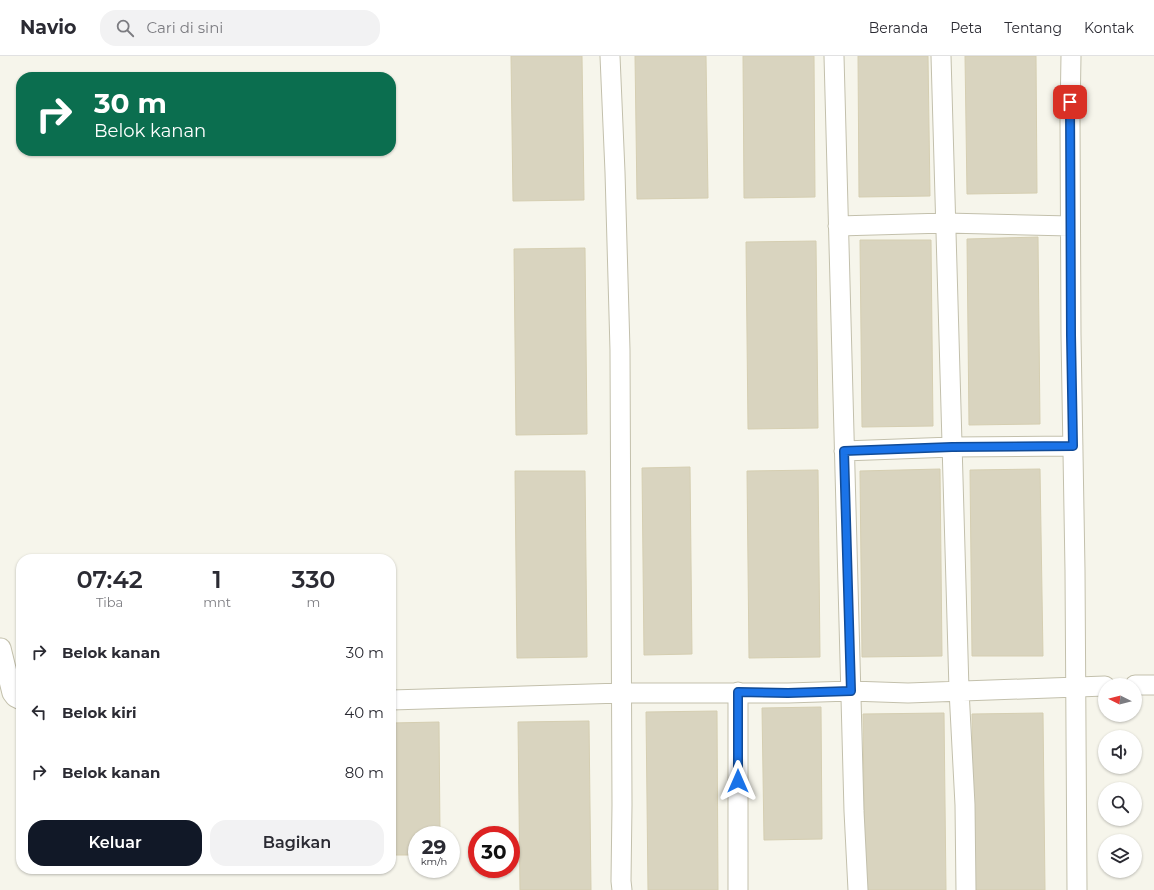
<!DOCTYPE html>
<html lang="id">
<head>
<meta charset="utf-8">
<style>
	:root { --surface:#fff; --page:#f2f2f3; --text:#2b2b33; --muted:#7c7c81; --line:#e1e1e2; --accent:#111827 }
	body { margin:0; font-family:Montserrat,sans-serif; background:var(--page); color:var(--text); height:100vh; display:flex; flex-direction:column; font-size:15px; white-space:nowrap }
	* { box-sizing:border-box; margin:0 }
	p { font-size:13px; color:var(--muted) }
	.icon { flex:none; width:22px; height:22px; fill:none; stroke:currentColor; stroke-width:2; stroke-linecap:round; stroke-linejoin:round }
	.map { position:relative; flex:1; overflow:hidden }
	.drawer { position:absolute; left:16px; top:498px; width:380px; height:320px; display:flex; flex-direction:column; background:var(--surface); border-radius:16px; box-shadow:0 1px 3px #0004 }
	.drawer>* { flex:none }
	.hud { position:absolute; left:16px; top:16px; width:380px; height:84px; border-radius:16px; box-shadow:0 1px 3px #0004; background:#0b6e4f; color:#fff; overflow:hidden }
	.needle { width:26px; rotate:276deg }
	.controls { position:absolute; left:1098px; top:622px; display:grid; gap:8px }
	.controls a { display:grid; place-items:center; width:44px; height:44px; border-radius:50%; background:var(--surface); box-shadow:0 1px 3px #0004; font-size:20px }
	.speed { position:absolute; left:408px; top:770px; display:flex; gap:8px; font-size:20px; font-weight:700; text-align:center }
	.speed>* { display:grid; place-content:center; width:52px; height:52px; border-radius:50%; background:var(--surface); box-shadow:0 1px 3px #0004; line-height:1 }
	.speed small { font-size:10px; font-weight:400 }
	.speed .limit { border:6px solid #d22; background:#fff; color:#111 }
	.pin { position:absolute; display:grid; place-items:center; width:34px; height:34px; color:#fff; margin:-17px; border-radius:8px; box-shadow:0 2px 6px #0006 }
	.me { position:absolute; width:44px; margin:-22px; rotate:0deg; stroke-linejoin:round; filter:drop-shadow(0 0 3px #0008) }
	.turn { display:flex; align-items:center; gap:14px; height:84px; padding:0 12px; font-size:18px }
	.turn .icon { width:52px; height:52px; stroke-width:2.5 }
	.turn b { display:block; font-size:28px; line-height:34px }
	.eta { display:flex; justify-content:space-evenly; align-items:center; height:68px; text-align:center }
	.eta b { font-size:24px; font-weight:600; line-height:28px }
	.button { display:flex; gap:8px; margin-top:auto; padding:8px 12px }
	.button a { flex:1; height:46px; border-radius:16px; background:var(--accent); color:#fff; font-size:16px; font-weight:600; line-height:46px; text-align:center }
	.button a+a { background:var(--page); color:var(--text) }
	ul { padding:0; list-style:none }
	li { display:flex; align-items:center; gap:12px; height:60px; padding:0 12px }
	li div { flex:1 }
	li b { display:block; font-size:15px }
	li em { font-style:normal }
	header { display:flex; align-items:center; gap:24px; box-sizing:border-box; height:56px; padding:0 20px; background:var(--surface); border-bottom:1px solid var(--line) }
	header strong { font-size:19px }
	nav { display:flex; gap:22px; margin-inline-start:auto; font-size:14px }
	.search { width:280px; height:36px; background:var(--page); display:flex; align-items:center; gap:10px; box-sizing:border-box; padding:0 14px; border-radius:16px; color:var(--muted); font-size:15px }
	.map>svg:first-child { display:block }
</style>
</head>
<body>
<header>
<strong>Navio</strong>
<div class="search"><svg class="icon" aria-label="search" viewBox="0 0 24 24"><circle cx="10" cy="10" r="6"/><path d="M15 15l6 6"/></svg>Cari di sini</div>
<nav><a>Beranda</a><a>Peta</a><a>Tentang</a><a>Kontak</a></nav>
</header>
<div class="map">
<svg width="1154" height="834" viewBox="0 0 1154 834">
	<rect width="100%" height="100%" fill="#f6f5eb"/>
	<path fill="#d9d4bf" stroke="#d5ceb1" d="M511,0H582L584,144L513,145Z
		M635,0H706L708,142L637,143Z
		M743,0H814L815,141L744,142Z
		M858,0H928L930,140L859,141Z
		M965,0H1036L1037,137L967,138Z
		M1038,181L1040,368L969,369L967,183Z
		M860,184H931L933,370L862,371Z
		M816,185L818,372L748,373L746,186Z
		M585,192L587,378L516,379L514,193Z
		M690,411L692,598L644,599L642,412Z
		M940,413L942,600L862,601L860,415Z
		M1040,413L1043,600H972L970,414Z
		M818,414L820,601L749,602L747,415Z
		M515,415H585L587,601L517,602Z
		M821,651L822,783L764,784L762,652Z
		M717,655L718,834H648L646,656Z
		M944,657L946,834H865L863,658Z
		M1043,657L1045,834H974L972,658Z
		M589,665L591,834H520L518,666Z
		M439,666L440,779H417V799H391V667Z"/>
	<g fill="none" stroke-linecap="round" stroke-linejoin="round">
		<g stroke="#c3c0ac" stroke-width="21">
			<path id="minor" d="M610,0L615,116L620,294L622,749L621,825L622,834
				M834,0L854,755L858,834
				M941,0L959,634L965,749L966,834
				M1071,0L1070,61L1071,279L1075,514L1077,834
				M838,170L946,167L1070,170
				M844,395L952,391L1073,390
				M1,592L12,637L15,641L21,644
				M1135,629H1154
				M738,636V834
				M391,644L622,637H788L851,635L908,637L1105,630"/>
		</g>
		<use href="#minor" stroke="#fff" stroke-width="19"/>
	</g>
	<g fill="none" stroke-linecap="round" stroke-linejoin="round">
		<g stroke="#114b97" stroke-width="10">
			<path id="route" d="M738,725V636L788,637L851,635L844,395L952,391L1073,390L1071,279L1070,46"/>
		</g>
		<use href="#route" stroke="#1a73e8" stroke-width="7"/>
	</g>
</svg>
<div class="controls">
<a><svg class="needle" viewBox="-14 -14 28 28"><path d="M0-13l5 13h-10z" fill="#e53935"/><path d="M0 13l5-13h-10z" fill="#7c7c81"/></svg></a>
<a><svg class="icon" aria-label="sound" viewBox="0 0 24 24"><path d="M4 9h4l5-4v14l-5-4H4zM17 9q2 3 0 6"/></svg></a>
<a><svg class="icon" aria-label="search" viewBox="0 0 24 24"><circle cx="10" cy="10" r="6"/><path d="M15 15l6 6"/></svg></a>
<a><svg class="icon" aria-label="layers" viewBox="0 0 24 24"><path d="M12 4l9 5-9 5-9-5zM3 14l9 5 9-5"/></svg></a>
</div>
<div class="speed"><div>29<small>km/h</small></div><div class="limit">30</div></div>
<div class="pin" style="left:1070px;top:46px;background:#d93025"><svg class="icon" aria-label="arrive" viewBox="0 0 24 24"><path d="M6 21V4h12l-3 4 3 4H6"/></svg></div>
<svg class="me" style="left:738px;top:725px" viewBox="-20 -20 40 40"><path d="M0-17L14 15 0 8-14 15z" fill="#1a73e8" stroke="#fff" stroke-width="4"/></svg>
<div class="hud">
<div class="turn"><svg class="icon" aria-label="right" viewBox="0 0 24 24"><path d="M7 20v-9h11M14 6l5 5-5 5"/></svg><div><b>30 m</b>Belok kanan</div></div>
</div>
<section class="drawer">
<div class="eta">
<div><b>07:42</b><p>Tiba</p></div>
<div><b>1</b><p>mnt</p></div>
<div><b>330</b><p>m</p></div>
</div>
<ul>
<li><svg class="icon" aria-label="right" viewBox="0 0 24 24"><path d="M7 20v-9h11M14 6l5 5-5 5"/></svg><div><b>Belok kanan</b></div><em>30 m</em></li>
<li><svg class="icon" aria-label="left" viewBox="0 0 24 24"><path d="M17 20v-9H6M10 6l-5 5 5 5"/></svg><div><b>Belok kiri</b></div><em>40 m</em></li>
<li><svg class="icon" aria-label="right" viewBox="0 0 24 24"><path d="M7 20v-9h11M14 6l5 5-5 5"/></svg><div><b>Belok kanan</b></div><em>80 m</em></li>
</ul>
<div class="button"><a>Keluar</a><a>Bagikan</a></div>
</section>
</div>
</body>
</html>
